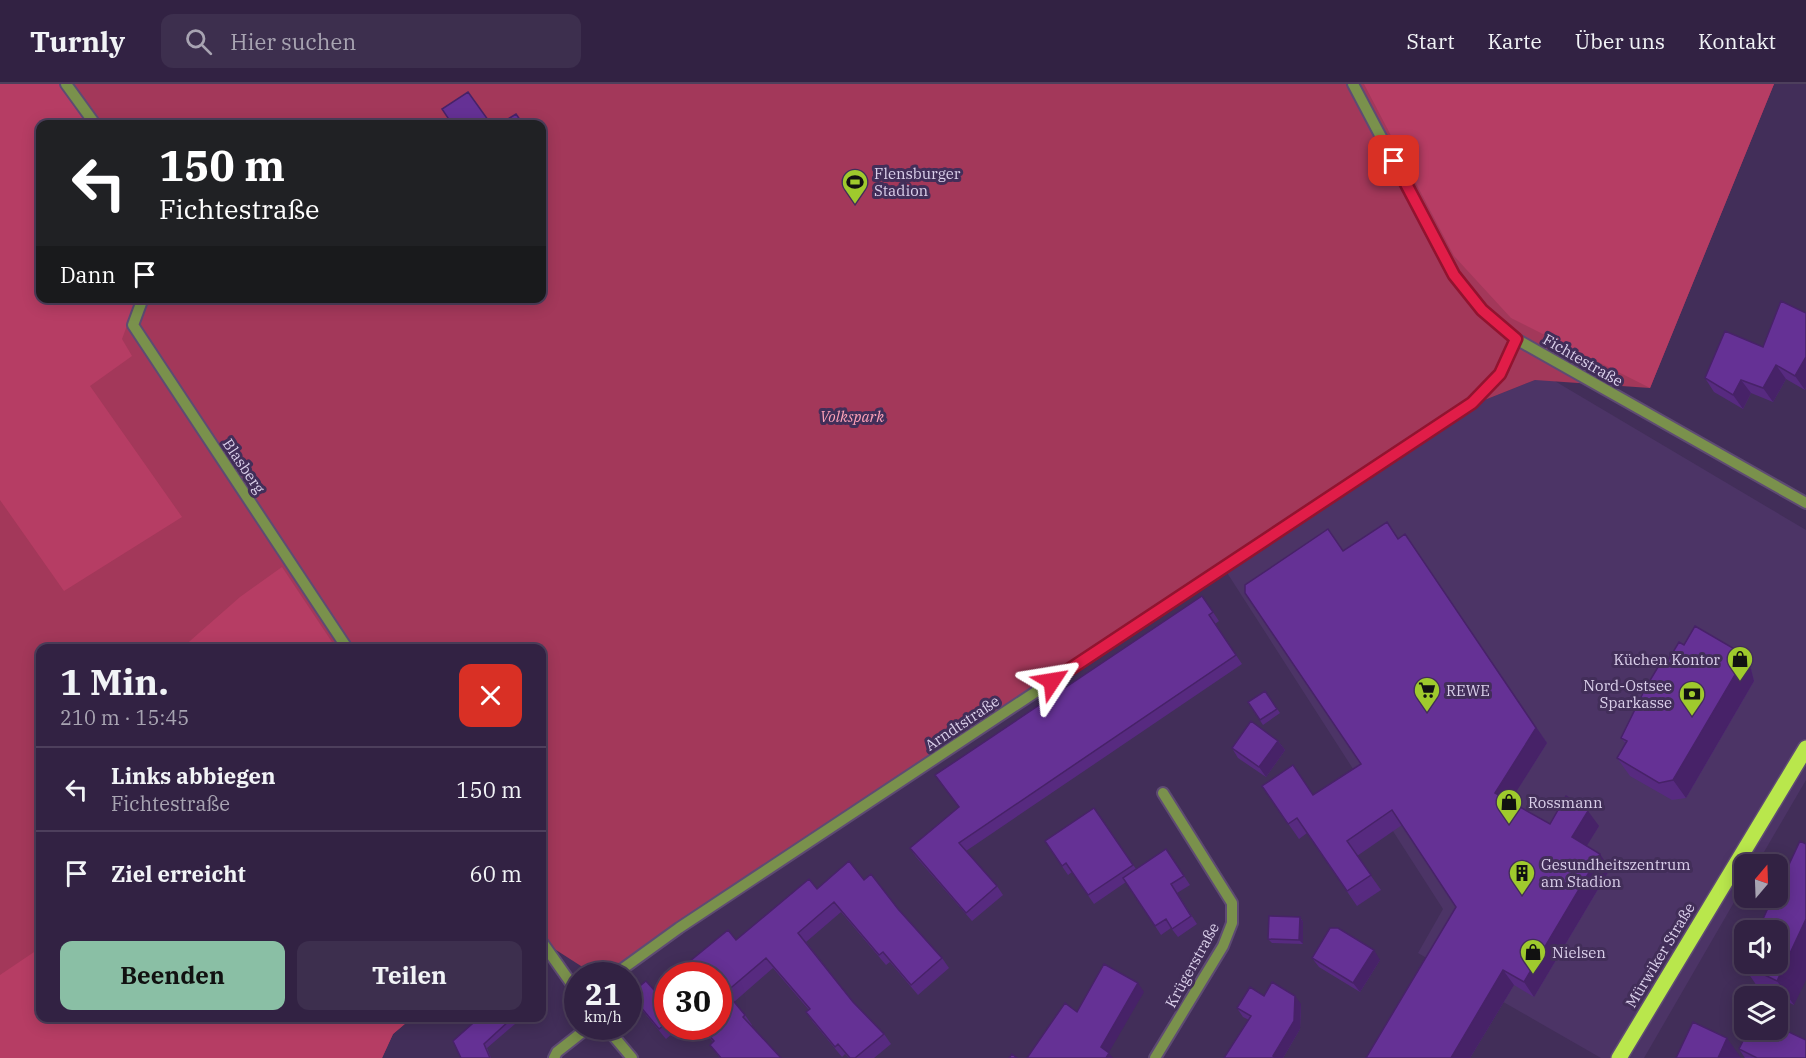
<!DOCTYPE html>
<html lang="de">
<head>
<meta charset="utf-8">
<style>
	:root { --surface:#322243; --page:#3d2f4e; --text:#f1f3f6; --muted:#a8a4b2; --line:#4d3f5c; --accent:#8abfa5 }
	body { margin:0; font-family:"IBM Plex Serif",serif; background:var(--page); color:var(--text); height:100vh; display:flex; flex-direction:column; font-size:22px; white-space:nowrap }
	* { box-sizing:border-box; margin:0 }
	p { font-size:20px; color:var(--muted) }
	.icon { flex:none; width:33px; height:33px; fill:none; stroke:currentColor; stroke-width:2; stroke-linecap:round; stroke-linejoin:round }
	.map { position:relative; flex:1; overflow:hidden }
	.side { position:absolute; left:36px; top:560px; width:510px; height:378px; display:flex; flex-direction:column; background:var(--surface); border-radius:12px; box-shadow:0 3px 15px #0003,0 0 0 2px var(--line) }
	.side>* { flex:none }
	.guide { position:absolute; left:36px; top:36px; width:510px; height:183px; border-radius:12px; box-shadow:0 3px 15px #0003,0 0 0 2px var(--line); background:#202124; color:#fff; overflow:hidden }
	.needle { width:39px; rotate:19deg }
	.fabs { position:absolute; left:1734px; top:770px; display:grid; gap:12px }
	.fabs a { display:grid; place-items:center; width:54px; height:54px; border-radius:12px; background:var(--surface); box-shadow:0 3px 15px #0003,0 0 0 2px var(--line); font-size:30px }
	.speed { position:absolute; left:564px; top:878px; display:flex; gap:12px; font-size:30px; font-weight:700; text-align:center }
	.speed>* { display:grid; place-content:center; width:78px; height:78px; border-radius:50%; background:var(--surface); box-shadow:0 3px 15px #0003,0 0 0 2px var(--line); line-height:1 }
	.speed small { font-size:15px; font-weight:400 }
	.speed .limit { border:9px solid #d22; background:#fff; color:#111 }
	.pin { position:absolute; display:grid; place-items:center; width:51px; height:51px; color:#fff; margin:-26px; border-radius:12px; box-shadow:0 3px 9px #0006 }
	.me { position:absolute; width:66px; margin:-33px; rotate:57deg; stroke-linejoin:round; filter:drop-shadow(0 0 4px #0008) }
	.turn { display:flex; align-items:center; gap:21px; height:126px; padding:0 24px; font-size:27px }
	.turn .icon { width:78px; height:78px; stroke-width:2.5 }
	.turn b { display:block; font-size:42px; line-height:51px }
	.then { display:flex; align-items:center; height:57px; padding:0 24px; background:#0003; gap:12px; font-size:22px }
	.round { display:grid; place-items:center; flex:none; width:63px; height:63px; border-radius:12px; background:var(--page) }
	.headline { display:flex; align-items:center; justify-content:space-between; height:102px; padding:0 24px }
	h1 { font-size:36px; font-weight:800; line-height:45px }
	.button { display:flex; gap:12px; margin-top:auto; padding:12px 24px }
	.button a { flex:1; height:69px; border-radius:12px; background:var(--accent); color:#111; font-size:24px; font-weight:800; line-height:69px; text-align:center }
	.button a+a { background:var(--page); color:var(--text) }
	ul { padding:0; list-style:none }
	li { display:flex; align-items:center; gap:18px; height:84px; padding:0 24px; border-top:2px solid var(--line) }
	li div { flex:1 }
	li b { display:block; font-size:22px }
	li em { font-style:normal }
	header { display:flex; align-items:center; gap:36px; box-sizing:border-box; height:84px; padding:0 30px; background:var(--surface); border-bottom:2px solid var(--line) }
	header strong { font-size:28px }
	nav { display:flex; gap:33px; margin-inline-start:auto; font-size:21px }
	.search { width:420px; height:54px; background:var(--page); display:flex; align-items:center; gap:15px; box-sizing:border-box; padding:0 21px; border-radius:12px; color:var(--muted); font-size:22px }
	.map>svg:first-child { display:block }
</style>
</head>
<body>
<header>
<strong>Turnly</strong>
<div class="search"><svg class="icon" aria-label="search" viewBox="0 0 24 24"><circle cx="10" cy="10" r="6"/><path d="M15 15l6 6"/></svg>Hier suchen</div>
<nav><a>Start</a><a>Karte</a><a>Über uns</a><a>Kontakt</a></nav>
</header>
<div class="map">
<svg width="1806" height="974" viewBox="0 0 1806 974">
	<rect width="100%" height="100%" fill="#422e59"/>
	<path fill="#4c3466" d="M1535,296H1553L1806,446V696L1757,780H1744V801L1644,974H1601L1418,869L1443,825L1224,484L1472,321Z"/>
	<path fill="#a3385a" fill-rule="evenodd" d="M0,0H1774L1650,304L1535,296L1472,321L613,891H595L542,857V564H40V933H413L393,950L382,974H0ZM40,40H542V214H40Z"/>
	<path fill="#b63d64" d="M0,0H60L88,40H40V214L137,215L122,255L132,272L90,302L182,433L64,507L0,416Z
		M1364,0H1774L1650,304L1511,234L1454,172Z
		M282,483L336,564H182L240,513Z
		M40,864V933H413L393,950L382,974H0V891Z"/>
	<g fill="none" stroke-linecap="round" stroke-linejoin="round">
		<g stroke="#5e4b73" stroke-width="14">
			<path id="minor" d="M66,0L95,40
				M1353,0L1454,191L1482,226L1516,255L1806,419
				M143,214L133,241L347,564
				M542,858L578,909
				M614,891L679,844L1472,319L1500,290L1516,255
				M605,942L632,974
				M554,974L557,968L590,942
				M1155,974L1223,862L1232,839V819L1163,709"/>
		</g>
		<g stroke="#5e4b73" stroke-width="18">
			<path id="major" d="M1619,974L1806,664"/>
		</g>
		<use href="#minor" stroke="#7a914c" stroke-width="10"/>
		<use href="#major" stroke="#b9e74c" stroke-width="15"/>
	</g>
	<path fill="#572a80" d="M1806,229V303L1805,306L1786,295L1773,318L1751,309L1743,325L1714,308L1705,294L1763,263Z
		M1399,454L1547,659L1510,717L1550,740L1599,742L1586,762L1610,785L1534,913L1514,901L1470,974H1366L1456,823L1402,741L1357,772L1381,806L1357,822L1307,749L1299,755L1262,702L1314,711L1361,680Z
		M1202,512L1219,537L1215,540L1242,580L966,767L997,802L1003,811L972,837L916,773L910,764L959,723L935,691Z
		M1684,561L1738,567L1751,585L1754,597L1686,714L1672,716L1630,692L1617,674L1626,660L1621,654L1666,580Z
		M1265,607L1280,629L1263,641L1248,618Z
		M1278,657L1285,666L1266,693L1238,674L1232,664Z
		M1094,724L1136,785L1166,765L1190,801L1177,809L1197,840L1178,853L1171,844L1161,851L1126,798L1094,820L1072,788L1068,791L1045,757Z
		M1806,760L1794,921L1778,913V912H1774L1759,905L1742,880Z
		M864,796L898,825L942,874L949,884L918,911L890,878L886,881L841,828L806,858L853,918L884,950L891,960L874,974H849L845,970L842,973L813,938L806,928L809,926L773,884L734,918L745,931L752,941L751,942L781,974H720L710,961L713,958L699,942H718L736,856L817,805Z
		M1300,833L1303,838V860L1272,859L1268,855Z
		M1312,874L1380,876L1360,908L1319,883Z
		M668,895V942H681L666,955L637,920L630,910L654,906Z
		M1264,912L1301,920L1300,945L1283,974H1224L1249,936L1243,933L1237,924Z
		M510,933L515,940L487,964L491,974H461Z
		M1739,965L1806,974H1745Z"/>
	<path fill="#472268" d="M1806,273V303L1805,306L1795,292Z
		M1776,281L1786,295L1773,318L1763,304Z
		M1741,296L1751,309L1743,325L1733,311Z
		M1405,450L1547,659L1506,724L1495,709Z
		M1738,567L1751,585L1754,597L1686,714L1673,696Z
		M1278,657L1285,666L1266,693L1259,683Z
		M1588,727L1599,742L1583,768L1572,753Z
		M1600,770L1610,785L1534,913L1524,898Z
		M1300,833L1303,838V860L1299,856Z
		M1806,835V896L1794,921L1777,897Z
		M1374,866L1380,876L1360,908L1353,899Z
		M1503,886L1514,901L1470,974H1451Z
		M1138,899L1144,908L1108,970L1109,969L1113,974H1106L1101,963Z
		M1295,912L1301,920L1300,945L1283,974H1275L1273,972Z
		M1727,954L1741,974H1718Z"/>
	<path fill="#653195" stroke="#472268" stroke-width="1.5" d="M468,8L491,40H452L442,25Z
		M516,30L523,40H500Z
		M1781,217L1806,229V273L1795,292L1776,281L1763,304L1741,296L1733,311L1705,294L1725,247L1763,263Z
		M1387,438L1398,455L1405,450L1536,644L1495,709L1550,740L1566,712L1588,727L1572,753L1600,770L1524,898L1503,886L1451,974H1366L1456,823L1392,726L1347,757L1371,791L1347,807L1297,734L1288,740L1262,702L1293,681L1313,711L1361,680L1245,509V501L1328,445L1343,467Z
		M1202,512L1213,528L1209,531L1236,571L959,759L997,802L966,829L910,764L959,723L935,691Z
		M1695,542L1738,567L1742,579L1673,696L1659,699L1617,674L1627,657L1621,654L1646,603L1661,578L1666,580L1679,558L1684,561Z
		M1265,607L1277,625L1260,636L1248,618Z
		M1251,637L1278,657L1259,683L1232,664Z
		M1094,724L1133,781L1088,811L1066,779L1062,782L1045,757Z
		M1800,757L1806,760V835L1777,897L1742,880L1744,874V879H1778V846H1758L1773,813H1778V804Z
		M1166,765L1184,792L1171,800L1191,832L1172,845L1166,835L1155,842L1123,794Z
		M849,777L864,796L871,790L898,825L942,874L911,901L883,868L879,871L834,818L798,849L853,918L884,950L855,974H850L838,960L835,963L821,946L806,928L810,925L766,874L726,908L745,931L743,933L781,974H721L710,961L714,957L701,942H718V891H673L728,846L736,856L809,795L817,805Z
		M1269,832L1300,833L1299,856L1268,855Z
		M1330,844H1338L1374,866L1353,899L1312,874Z
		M1104,880L1138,899L1101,963L1109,969L1106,974H1027L1065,919L1077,928Z
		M668,895V938L659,945L630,910L646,897L654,906Z
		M1272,898L1295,912L1294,937L1273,972L1277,974H1224L1251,932L1237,924L1250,903L1264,912Z
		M480,933H510L511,935L484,960L490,974H461L453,957Z
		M1693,938L1727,954L1718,974H1676Z
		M1778,943L1806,956V974H1757L1739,965L1749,945H1778Z
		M1012,970L1017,974H1009Z"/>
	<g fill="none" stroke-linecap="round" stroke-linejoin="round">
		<g stroke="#92132f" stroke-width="15">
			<path id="route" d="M1052,597L1472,319L1500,290L1516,255L1482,226L1454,191L1394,77"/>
		</g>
		<use href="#route" stroke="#e11d48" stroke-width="10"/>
	</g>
	<defs>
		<g id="stadium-pin" transform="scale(1.35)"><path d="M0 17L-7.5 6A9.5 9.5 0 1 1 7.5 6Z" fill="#9fca2d" stroke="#422e59"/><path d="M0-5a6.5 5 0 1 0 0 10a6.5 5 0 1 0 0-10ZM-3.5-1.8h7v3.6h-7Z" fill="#111"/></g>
		<g id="shop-pin" transform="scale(1.35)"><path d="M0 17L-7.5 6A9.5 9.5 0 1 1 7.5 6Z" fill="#9fca2d" stroke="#422e59"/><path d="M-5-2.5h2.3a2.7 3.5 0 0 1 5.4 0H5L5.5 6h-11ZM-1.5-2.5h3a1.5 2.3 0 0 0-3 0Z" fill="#111"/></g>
		<g id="supermarket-pin" transform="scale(1.35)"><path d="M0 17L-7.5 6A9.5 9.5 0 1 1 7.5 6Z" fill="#9fca2d" stroke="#422e59"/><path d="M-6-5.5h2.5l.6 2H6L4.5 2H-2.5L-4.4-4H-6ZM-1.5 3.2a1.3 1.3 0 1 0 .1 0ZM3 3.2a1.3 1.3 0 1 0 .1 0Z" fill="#111"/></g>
		<g id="bank-pin" transform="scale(1.35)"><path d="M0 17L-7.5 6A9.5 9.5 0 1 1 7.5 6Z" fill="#9fca2d" stroke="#422e59"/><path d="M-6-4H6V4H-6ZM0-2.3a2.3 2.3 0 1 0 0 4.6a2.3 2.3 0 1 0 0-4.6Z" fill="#111"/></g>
		<g id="building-pin" transform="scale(1.35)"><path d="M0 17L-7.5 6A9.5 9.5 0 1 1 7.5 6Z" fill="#9fca2d" stroke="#422e59"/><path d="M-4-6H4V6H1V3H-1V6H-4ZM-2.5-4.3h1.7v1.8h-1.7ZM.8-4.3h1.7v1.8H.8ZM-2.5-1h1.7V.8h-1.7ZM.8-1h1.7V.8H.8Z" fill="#111"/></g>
	</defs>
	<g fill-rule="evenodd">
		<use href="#stadium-pin" x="855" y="98"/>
		<use href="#shop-pin" x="1740" y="575"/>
		<use href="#supermarket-pin" x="1427" y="606"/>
		<use href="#bank-pin" x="1692" y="610"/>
		<use href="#shop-pin" x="1509" y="718"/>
		<use href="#building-pin" x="1522" y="789"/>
		<use href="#shop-pin" x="1533" y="868"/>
	</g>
	<g text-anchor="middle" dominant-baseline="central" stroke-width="6" stroke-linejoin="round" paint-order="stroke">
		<g font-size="15" fill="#dbd0eb" stroke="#422e59" text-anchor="start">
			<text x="874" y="89">Flensburger<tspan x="874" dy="17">Stadion</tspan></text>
			<text x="1720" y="575" text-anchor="end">Küchen Kontor</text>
			<text x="1672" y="601" text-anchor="end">Nord-Ostsee<tspan x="1672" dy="17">Sparkasse</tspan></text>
			<text x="1446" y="606">REWE</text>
			<text x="1528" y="718">Rossmann</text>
			<text x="1541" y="780">Gesundheitszentrum<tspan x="1541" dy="17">am Stadion</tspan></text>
			<text x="1552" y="868">Nielsen</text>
		</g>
		<g font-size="15" fill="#dbd0eb" stroke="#422e59">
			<text transform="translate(1583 276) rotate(30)">Fichtestraße</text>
			<text transform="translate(244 382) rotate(56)">Blasberg</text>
			<text transform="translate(962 639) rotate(-34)">Arndtstraße</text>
			<text transform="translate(1660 871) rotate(-59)">Mürwiker Straße</text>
			<text transform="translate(1192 881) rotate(-61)">Krügerstraße</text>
		</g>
		<g font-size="15" font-style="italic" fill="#fea2b8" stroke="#422e59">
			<text x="852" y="332">Volkspark</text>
		</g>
	</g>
</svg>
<div class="fabs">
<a><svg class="needle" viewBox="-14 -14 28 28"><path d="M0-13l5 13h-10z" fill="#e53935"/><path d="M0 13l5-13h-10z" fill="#a8a4b2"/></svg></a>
<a><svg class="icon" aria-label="sound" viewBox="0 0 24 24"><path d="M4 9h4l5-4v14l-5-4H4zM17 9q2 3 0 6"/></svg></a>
<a><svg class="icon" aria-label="layers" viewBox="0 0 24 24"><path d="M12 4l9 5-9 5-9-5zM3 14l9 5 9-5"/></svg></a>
</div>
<div class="speed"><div>21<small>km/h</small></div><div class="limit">30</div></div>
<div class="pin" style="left:1394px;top:77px;background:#d93025"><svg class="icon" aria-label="arrive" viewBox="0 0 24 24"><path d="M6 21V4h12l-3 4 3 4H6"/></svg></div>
<svg class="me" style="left:1052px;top:597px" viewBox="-20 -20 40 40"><path d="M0-17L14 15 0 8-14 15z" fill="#e11d48" stroke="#fff" stroke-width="4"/></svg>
<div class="guide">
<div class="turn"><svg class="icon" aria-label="left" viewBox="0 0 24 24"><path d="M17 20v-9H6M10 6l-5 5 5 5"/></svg><div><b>150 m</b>Fichtestraße</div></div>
<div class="then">Dann<svg class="icon" aria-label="arrive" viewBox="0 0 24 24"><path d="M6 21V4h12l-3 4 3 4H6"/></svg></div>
</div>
<section class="side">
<div class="headline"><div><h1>1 Min.</h1><p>210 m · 15:45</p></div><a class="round" style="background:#d93025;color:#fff"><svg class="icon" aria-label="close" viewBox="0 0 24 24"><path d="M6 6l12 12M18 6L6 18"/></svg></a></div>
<ul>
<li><svg class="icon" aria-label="left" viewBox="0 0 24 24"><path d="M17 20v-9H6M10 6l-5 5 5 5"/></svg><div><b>Links abbiegen</b><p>Fichtestraße</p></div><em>150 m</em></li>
<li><svg class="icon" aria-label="arrive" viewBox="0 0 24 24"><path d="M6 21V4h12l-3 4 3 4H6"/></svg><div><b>Ziel erreicht</b></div><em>60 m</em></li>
</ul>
<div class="button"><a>Beenden</a><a>Teilen</a></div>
</section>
</div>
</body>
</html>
